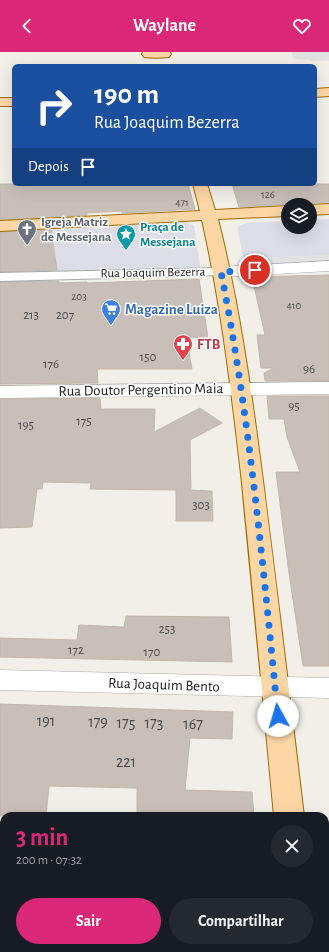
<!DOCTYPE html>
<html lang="pt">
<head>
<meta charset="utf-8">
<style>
	:root { --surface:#171b24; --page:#242831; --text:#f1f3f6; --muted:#9ea1a6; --accent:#db2777 }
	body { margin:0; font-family:"Alegreya Sans",sans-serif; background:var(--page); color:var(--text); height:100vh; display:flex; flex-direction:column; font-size:15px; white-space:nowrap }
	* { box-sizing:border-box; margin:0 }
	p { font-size:13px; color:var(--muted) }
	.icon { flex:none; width:22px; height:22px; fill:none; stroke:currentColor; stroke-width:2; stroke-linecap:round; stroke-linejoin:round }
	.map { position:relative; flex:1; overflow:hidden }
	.drawer { position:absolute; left:0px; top:760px; width:329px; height:140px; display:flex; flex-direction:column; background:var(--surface); border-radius:12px 12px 0 0; box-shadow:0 4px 16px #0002 }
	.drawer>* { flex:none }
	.banner { position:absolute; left:12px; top:12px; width:305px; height:122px; border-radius:6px; box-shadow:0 4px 16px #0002; background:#1a4fa0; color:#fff; overflow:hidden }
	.tools { position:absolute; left:281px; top:146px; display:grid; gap:8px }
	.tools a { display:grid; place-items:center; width:36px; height:36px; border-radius:50%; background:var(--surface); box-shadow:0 4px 16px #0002; font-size:20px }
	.pin { position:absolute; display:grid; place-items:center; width:34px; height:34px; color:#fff; margin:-17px; border:2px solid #fff; border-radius:50%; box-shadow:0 1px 4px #0007 }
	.me { position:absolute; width:44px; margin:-22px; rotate:354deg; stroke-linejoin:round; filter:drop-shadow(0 0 3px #0008) }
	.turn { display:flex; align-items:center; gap:14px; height:84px; padding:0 16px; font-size:18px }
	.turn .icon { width:52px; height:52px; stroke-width:2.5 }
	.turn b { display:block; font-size:28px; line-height:34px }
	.then { display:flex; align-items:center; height:38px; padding:0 16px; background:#0003; gap:8px; font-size:15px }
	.round { display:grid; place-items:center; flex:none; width:42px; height:42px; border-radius:21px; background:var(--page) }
	.head { display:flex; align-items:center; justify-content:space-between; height:68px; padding:0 16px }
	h1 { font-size:24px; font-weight:700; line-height:30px; color:var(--accent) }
	.primary-button { display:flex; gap:8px; margin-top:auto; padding:8px 16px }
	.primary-button a { flex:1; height:46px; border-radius:24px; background:var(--accent); color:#fff; font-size:16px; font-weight:700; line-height:46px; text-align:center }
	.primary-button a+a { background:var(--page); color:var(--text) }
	header { display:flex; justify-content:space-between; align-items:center; height:52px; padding:0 16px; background:var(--accent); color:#fff; font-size:18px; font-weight:700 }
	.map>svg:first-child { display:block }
</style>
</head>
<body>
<header><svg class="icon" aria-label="back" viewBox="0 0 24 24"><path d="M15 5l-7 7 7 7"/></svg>Waylane<svg class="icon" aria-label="heart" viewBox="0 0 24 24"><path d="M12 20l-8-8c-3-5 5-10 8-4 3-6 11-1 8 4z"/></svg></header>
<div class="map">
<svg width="329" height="900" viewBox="0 0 329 900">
	<rect width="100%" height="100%" fill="#f2efe9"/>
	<path fill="#e2e2e2" d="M291,0H329V9H311L310,8L296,7L293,6Z
		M329,203V209L258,212L257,206Z
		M329,813V900H323L322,896H325V815Z"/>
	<path fill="#dddde8" d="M329,167V203L257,206L258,212L244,208L237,175L247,171L288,169V175H310V168Z
		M185,170L194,173L201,219L0,225V209L54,200L52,187L42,188L0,181Z"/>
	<path fill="#c7bfb8" stroke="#c4b6ab" d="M0,132H188L195,157L122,161V159L87,161V163L0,168Z
		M232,132H329V150L239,155Z
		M51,178L57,218L0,220V180Z
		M329,223V329H265L264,321L274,316H261L257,283H265L252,225Z
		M199,227L208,286L186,285L192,317H97L98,331L0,332V230L59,229V231L87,230V231Z
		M267,344H329V614H303L288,514L276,420H300L287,385L284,367H269Z
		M100,346L101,357H155L154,380L200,356L222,371L190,388L191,438L212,439L213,469H176V438L90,437L91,431L43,430L42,437H37L32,475L0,476V347Z
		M126,564L229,565L232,610L0,605V586L77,588L79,573L124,575Z
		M0,652L233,660L232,687L190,686L185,738L252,740L254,764H137V736L49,734L46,764H0Z"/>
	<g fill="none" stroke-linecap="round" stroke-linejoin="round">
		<g stroke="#a9a9a9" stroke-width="2">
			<path id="pedestrian" d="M221,216L225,217L227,220L225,223L0,229V221Z"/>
		</g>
		<g stroke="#a9a9a9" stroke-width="1">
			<path id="minor" d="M329,209V219L221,225L215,223L213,220L215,217L221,215Z
				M329,330V342L0,346V334Z
				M0,618L329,626V646L0,638Z
				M325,776H329V802H325Z"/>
		</g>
		<g stroke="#a06b00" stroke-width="2">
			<path id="primary" d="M143,0H170L171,2L169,5C161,6 152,6 144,5L142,2Z
				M329,36V44L315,45V37Z
				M0,46H14V54H0Z
				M193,132H207L215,158L288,154V164L218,167C239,251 251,336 262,421C277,535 290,650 304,764H274C263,650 253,536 241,422C231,336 221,252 202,168L0,179V169L200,159Z
				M329,152V162L310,163V153Z
				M287,896H319L320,900H288Z"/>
		</g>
		<use href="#pedestrian" fill="#fff" fill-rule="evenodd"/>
		<use href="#minor" fill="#fff" fill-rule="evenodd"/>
		<use href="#primary" fill="#fcd6a4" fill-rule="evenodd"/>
	</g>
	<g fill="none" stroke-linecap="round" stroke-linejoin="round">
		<path stroke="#1a73e8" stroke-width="7" stroke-dasharray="0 12.6" d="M255,218L221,220C250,366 263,516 278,664"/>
	</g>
	<defs>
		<g id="church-pin" transform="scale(1)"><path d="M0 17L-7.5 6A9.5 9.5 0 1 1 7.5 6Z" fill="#6b7280" stroke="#fff"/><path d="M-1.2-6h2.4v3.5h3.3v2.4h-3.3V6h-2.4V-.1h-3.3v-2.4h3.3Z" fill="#fff"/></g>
		<g id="sight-pin" transform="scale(1)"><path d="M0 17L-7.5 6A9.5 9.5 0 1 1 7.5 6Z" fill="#0f9aa8" stroke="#fff"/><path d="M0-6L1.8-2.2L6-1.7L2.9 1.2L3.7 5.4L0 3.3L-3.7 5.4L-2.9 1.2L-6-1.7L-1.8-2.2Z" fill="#fff"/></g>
		<g id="supermarket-pin" transform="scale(1)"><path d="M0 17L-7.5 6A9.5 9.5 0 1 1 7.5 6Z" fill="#3f7fe0" stroke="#fff"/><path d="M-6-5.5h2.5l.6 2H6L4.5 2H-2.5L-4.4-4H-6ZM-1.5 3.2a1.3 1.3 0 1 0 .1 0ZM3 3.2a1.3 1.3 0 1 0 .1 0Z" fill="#fff"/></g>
		<g id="pharmacy-pin" transform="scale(1)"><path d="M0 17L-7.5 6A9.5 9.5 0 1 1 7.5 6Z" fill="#e0444e" stroke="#fff"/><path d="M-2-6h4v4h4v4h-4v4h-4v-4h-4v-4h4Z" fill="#fff"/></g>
	</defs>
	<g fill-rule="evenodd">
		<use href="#church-pin" x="27" y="177"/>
		<use href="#sight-pin" x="126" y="182"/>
		<use href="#supermarket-pin" x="111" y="257"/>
		<use href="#pharmacy-pin" x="183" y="292"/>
	</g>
	<g text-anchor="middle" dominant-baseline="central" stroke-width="3" stroke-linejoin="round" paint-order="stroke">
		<g font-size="11" fill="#4b4948">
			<text x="268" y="142">126</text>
			<text x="182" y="150">471</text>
			<text x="79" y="244">203</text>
			<text x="294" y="253">410</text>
		</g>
		<g font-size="13" font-weight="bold" fill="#5b616d" stroke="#fff" text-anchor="start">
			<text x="41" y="170">Igreja Matriz<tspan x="41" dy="15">de Messejana</tspan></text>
		</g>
		<g font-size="13" font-weight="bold" fill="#0d838f" stroke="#fff" text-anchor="start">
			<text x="140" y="175">Praça de<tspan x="140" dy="15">Messejana</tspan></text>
		</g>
		<g font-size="13" fill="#222" stroke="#fff">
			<text transform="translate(153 221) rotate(-1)">Rua Joaquim Bezerra</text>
		</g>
		<g font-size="13" fill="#4b4948">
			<text x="31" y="263">213</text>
			<text x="65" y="263">207</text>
			<text x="148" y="305">150</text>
			<text x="51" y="312">176</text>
			<text x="309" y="317">96</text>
			<text x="294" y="354">95</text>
			<text x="84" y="369">175</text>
			<text x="26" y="373">195</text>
			<text x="201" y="453">303</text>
			<text x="167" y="577">253</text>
			<text x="76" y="598">172</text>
			<text x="152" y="600">170</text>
		</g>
		<g font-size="15" font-weight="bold" fill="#366cbe" stroke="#fff" text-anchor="start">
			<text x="125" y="257">Magazine Luiza</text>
		</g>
		<g font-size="15" font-weight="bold" fill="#be3a42" stroke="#fff" text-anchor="start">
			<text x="197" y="292">FTB</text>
		</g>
		<g font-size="15" fill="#222" stroke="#fff">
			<text transform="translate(141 338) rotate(-1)">Rua Doutor Pergentino Maia</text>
			<text transform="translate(164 633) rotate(2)">Rua Joaquim Bento</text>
		</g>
		<g font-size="16" fill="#4b4948">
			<text x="46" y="669">191</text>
			<text x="98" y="670">179</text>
			<text x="126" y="671">175</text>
			<text x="154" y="671">173</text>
			<text x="193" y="672">167</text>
			<text x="126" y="710">221</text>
		</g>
	</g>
</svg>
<div class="tools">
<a><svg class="icon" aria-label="layers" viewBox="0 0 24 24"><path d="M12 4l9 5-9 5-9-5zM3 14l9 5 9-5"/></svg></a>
</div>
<div class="pin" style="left:255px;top:218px;background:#d93025"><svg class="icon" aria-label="arrive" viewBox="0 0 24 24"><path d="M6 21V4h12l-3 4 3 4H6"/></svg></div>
<svg class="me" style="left:278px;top:664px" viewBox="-20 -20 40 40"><circle r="19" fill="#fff"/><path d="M0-13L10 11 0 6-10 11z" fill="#1a73e8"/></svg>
<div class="banner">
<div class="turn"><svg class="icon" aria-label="right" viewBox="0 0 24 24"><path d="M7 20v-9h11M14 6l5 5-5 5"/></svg><div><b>190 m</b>Rua Joaquim Bezerra</div></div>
<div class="then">Depois<svg class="icon" aria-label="arrive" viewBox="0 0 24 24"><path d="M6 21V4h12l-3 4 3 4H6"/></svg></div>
</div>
<section class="drawer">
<div class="head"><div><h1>3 min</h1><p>200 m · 07:32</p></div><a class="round"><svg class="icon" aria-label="close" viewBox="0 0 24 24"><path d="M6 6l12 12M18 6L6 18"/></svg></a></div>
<div class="primary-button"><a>Sair</a><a>Compartilhar</a></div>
</section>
</div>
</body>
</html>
